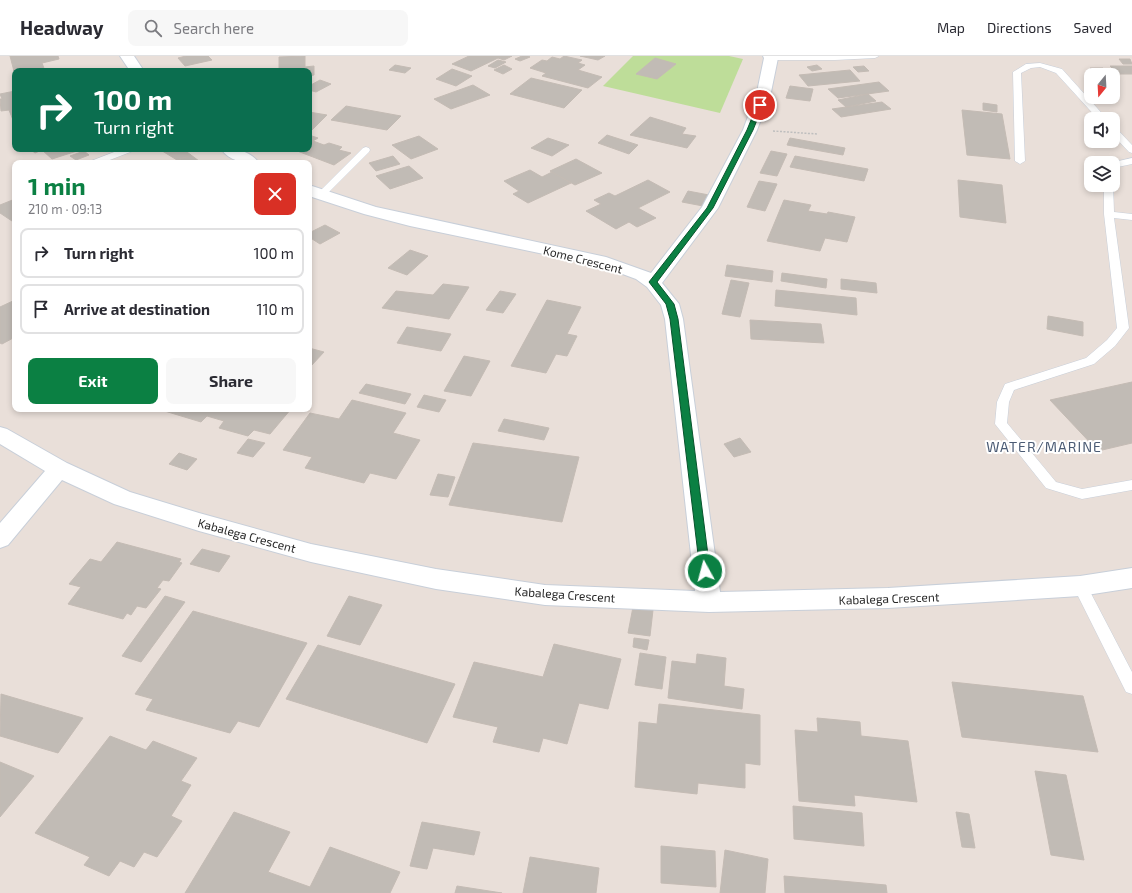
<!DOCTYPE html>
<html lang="en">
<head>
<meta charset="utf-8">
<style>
	:root { --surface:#fff; --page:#f7f7f7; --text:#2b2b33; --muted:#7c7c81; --line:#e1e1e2; --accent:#0b8043 }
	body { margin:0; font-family:"Exo 2",sans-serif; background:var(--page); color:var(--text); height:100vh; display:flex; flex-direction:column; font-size:15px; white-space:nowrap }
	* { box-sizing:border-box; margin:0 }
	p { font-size:13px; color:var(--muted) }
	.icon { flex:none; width:22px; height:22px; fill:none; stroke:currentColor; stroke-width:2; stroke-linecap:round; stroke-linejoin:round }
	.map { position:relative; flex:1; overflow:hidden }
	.sheet { position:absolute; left:12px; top:104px; width:300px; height:252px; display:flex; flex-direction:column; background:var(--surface); border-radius:8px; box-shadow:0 2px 6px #0003 }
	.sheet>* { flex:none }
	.top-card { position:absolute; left:12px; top:12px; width:300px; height:84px; border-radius:8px; box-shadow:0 2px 6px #0003; background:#0b6e4f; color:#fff; overflow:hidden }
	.needle { width:26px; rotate:198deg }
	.tools { position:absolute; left:1084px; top:12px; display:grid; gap:8px }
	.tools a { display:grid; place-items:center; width:36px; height:36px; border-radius:8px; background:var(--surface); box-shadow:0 2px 6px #0003; font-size:20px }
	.pin { position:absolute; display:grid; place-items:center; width:34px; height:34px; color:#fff; margin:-17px; border:2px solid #fff; border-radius:50%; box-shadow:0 1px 4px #0007 }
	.me { position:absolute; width:44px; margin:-22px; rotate:353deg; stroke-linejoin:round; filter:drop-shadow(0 0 3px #0008) }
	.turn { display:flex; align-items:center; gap:14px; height:84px; padding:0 16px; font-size:18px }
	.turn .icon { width:52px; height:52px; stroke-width:2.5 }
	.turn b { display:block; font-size:28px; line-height:34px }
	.round { display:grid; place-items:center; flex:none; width:42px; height:42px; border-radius:8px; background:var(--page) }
	.headline { display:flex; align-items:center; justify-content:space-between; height:68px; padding:0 16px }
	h1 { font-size:24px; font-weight:700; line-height:30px; color:var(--accent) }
	.cta { display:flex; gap:8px; margin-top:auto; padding:8px 16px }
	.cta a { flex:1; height:46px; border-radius:8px; background:var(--accent); color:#fff; font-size:16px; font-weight:700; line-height:46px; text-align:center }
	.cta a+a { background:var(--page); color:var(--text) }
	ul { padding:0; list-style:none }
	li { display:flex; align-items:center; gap:12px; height:50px; margin:0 8px 6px; padding:0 8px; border:2px solid var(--line); border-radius:8px }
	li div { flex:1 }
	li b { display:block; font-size:15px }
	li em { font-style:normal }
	header { display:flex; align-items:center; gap:24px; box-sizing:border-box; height:56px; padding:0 20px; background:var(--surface); border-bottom:1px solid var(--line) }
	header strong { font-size:19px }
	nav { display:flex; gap:22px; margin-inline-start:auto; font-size:14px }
	.search { width:280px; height:36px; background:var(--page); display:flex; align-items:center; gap:10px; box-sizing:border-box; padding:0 14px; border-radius:8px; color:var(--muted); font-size:15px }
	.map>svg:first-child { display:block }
</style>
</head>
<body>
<header>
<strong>Headway</strong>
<div class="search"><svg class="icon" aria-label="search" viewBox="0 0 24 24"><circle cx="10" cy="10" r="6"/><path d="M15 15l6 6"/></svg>Search here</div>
<nav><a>Map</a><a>Directions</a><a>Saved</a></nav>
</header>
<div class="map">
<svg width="1132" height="837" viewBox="0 0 1132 837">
	<rect width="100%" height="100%" fill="#e9dfd9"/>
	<path fill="#bedd99" d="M633,0H729L743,3L720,57L603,30Z"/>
	<path fill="#c1bbb5" stroke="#c4bbb4" d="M10,0H58L59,3L42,7L45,15H15V19Z
		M186,0H208L212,4L185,10L178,2Z
		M305,0V11L314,10V19L309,20V15H279V1Z
		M469,0H512L504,4L498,2L471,15L452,8Z
		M522,0H528L530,1L520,5L515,3Z
		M564,0L582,4L578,7L585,9L578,14L602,21L588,32L542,20L546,17L530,12L542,4L547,5L552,1L560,3Z
		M580,0H605L598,4Z
		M655,2L676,8L657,23L636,18Z
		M1119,3H1130L1132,8H1123Z
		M498,4L506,6L495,12L488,10Z
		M395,9L411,12L405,17L389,14Z
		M504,9L512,13L503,18L494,14Z
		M817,9L822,13L812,15L807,11Z
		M864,10L869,15L858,16L853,11Z
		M1110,10H1132V18H1118Z
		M1090,12H1103L1108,18H1096Z
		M452,13L472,20L456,30L436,23Z
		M850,14L860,25L808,30L799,19Z
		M531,22L582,34L564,52L510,38Z
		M320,24L331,28L316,36L309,34V30Z
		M879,26L889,35L838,42L828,33Z
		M473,29L490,39L451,53L434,43Z
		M790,30L813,33L810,45L786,42Z
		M15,35V63L13,64L9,54L1,55L0,43H2L0,38Z
		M868,38L876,45L846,51L838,44Z
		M882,46L891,53L841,61L832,53Z
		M983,47L997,49V56L983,54Z
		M346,50L401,60L387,74L331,64Z
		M962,54L1002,58L1010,103L967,99Z
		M309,56L327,59L312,74H309Z
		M650,61L686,72L682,78L696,80L687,92L630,79Z
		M309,79L318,82L313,85L324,89L329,87L342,91L339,94L351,97L334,109L292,93H309Z
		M607,79L638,89L629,98L598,87Z
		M419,80L438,93L411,103L392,89Z
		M548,82L569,89L552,100L531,92Z
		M790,82L845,92L843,99L787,89Z
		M30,93H87L81,95L80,94L52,103L42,94L35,97Z
		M159,93H183L191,99L177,104Z
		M84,95L89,99L76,104L70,100Z
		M771,95L787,98L777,120L760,117Z
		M191,99L199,105L194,107H171Z
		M393,100L400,108L376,115L369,107Z
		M795,100L868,113L864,125L790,111Z
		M576,103L602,117L575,129L550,115Z
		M409,110L423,122L390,133L376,120Z
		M530,114L542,121L552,116L571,127L528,147L513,138L519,135L504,125Z
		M648,124L670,136L638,152L656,162L637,171L629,166L616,173L586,155L601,148L594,144L609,137L615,140Z
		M958,124L1002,129L1006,167L960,161Z
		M759,125L777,128L765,155L747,151Z
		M688,135L709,139L703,150L682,146Z
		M15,143V164L12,165L0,157V149Z
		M784,144L811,149L808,155L827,158L828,156L855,161L847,186L825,182L820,195L767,185Z
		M325,169L340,177L320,188L309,181V177Z
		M410,194L428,200L407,219L388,212Z
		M727,209L773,215L772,226L725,220Z
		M782,217L827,223L826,232L781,225Z
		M841,223L876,227L877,237L841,233Z
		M731,224L749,227L740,261L722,258Z
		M443,228L469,231L449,263L382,252L396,235L433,239Z
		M776,234L856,242L857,259L775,250Z
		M500,235L516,238L503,257L486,254Z
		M15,244V281L2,288L0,287V251Z
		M547,244L581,251L567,278L577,280L567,300L556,298L546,317L511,310Z
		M1048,260L1083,266V280L1047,273Z
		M750,264L821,268L824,287L751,283Z
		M407,271L451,278L441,295L397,287Z
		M309,292L324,296L311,310H309Z
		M464,300L490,305L471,340L444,335Z
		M1132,326V387L1098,395L1050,344Z
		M366,328L411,338L405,348L359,337Z
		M424,339L446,344L439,356L417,351Z
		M352,344L406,357L393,377L420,384L396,423L370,417L364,427L305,412L312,401L283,394L310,357L339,363Z
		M158,353H291L270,378L254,374L248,380L219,372L224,365L207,360L201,366Z
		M504,363L549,372L544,384L498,375Z
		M740,382L751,396L734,401L724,388Z
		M248,383L265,387L253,401L237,397Z
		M473,387L579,401L562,466L449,449Z
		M179,397L197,403L187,414L169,408Z
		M438,418L455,421L448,441L430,439Z
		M117,486L181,503L179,506L182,507L169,525L163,524L157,532L161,533L146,552L137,550L131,559L127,557L123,563L68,548L81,531L69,528L90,503L101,506Z
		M202,493L230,500L219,516L190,508Z
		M165,540L185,546L141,606L122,600Z
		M349,540L382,549L360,589L327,580Z
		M633,551L653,554L650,580L628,577Z
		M193,555L307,587L259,671L238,665L230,677L146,654L153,643L135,638Z
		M634,582L649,584L647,594L633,591Z
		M554,588L621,603L608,653L579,647L567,688L543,682L539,696L493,686L498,671L453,661L474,606L543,621Z
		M318,589L455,628L427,687L286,643Z
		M640,597L666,601L662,633L635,629Z
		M697,598L726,602L724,630L744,633L742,653L668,642L672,605L696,608Z
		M952,626L1083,640L1098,696L962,681Z
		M1,638L83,662L58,697L0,680Z
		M659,648L760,659V709L745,707V732L698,727L697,738L635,731L639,666L657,668Z
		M817,662L860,666L861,680L908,685L917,746L854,739L855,750L799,745L795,674L818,676Z
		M110,680L146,694L153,685L197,702L181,725L191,729L171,760L182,765L157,801L144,796L134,811L120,805L109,820L84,809L90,801L35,777Z
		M0,706L34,720L0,761Z
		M1035,715L1066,719L1084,804L1051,799Z
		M793,750L862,757L864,790L794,783Z
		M234,756L290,776L268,816L310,831L330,791L400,816L390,837H185Z
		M956,756L969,758L975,792L962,791Z
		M422,766L480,776L474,799L433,792L427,813L410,810Z
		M661,790L715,795L716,831L661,827Z
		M725,794L768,803L765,837H720Z
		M530,801L599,812L596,837H523Z
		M784,820L886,829L887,837H785Z
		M457,830L502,837H455Z"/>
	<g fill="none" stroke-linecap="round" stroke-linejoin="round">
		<g stroke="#c8cfd9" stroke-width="1">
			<path id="lane" d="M770,0H879L875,2L835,4H771L767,2Z
				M1040,7L1062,13L1107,63H1098L1056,17L1040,11L1031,12L1021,17L1025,105L1020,108L1015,105L1013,16L1026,8Z
				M1113,71L1116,72L1132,89V97L1129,96L1113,79Z
				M366,91L369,92L370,94L369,96L324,141H318L316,139L363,92Z
				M122,93H134L133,95L102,107H89L91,105Z
				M1132,102V108L1113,112V107H1110Z
				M1113,128L1114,156L1132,158V164L1114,162L1129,272L1115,290L1094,308L1014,334L1009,346L1007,367L1056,426L1082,433L1132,424V434L1082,443L1046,432L995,368L997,346L1005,328L1086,302L1107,284L1117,272L1104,158V129Z
				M1080,524L1085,526L1132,616V638L1126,636L1073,530L1075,526Z"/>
		</g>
		<g stroke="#c8cfd9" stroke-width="2">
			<path id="street" d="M120,0H134L144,15H130Z
				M763,0H777L778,2L771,36L757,74L718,152L662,227L679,248L683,263L720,536L888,532L1080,520L1132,512V532L1080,540L888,552L709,556L545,549L436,533L311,506L199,475L114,448L62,424L8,489L0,492V467L45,415L0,388V371L7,373L67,407L130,436L199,457L311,488L436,513L545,529L695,535L665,263L661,249L647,231L636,223L601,210L410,170L364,158L309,140V129L376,151L606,201L651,217L702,151L743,74L757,36L764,2Z
				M221,93C235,93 250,94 259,107C245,107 230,106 221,93Z"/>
		</g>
		<path stroke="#bebebe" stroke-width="1.5" stroke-dasharray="2 1.5" stroke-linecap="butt" d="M773,75L817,78"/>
		<use href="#lane" fill="#fff" fill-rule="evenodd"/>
		<use href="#street" fill="#fff" fill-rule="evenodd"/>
	</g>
	<path fill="#0b8043" stroke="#07532c" d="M758,47L763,49L753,74L713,152L657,226L674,248L678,263L710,515L708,517H701L700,515L670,263L666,248L649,226L707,152L747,74Z"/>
	<g text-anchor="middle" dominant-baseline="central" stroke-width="4" stroke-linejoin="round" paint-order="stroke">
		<g font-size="12" fill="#272727" stroke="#fff">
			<text transform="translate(583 203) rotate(14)">Kome Crescent</text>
			<text transform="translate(247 479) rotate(15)">Kabalega Crescent</text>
			<text transform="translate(565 538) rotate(4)">Kabalega Crescent</text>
			<text transform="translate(889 542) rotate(-2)">Kabalega Crescent</text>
		</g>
		<g font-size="14" letter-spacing="1" fill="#4b5b74" stroke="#fff">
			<text x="1044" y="390">WATER/MARINE</text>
		</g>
	</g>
</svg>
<div class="tools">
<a><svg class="needle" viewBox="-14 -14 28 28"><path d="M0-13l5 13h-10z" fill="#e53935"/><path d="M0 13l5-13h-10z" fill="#7c7c81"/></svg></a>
<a><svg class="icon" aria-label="sound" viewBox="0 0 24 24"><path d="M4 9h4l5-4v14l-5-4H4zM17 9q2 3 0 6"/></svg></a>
<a><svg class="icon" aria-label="layers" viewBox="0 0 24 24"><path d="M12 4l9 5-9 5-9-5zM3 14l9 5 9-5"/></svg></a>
</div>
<div class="pin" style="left:760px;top:49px;background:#d93025"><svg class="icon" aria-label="arrive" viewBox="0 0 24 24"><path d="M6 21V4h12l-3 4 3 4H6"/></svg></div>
<svg class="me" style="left:705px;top:515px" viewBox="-20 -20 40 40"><circle r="17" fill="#0b8043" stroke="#fff" stroke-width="3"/><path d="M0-11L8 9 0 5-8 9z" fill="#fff"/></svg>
<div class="top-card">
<div class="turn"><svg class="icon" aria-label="right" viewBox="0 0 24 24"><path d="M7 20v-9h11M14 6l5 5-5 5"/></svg><div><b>100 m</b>Turn right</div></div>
</div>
<section class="sheet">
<div class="headline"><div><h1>1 min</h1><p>210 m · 09:13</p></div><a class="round" style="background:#d93025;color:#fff"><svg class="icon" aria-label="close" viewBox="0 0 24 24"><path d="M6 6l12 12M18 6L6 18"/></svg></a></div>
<ul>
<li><svg class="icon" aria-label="right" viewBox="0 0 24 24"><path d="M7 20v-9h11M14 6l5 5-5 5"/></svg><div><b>Turn right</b></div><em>100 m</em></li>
<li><svg class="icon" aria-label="arrive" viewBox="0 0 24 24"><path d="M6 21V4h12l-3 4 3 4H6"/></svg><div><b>Arrive at destination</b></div><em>110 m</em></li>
</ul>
<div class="cta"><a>Exit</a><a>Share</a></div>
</section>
</div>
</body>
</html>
